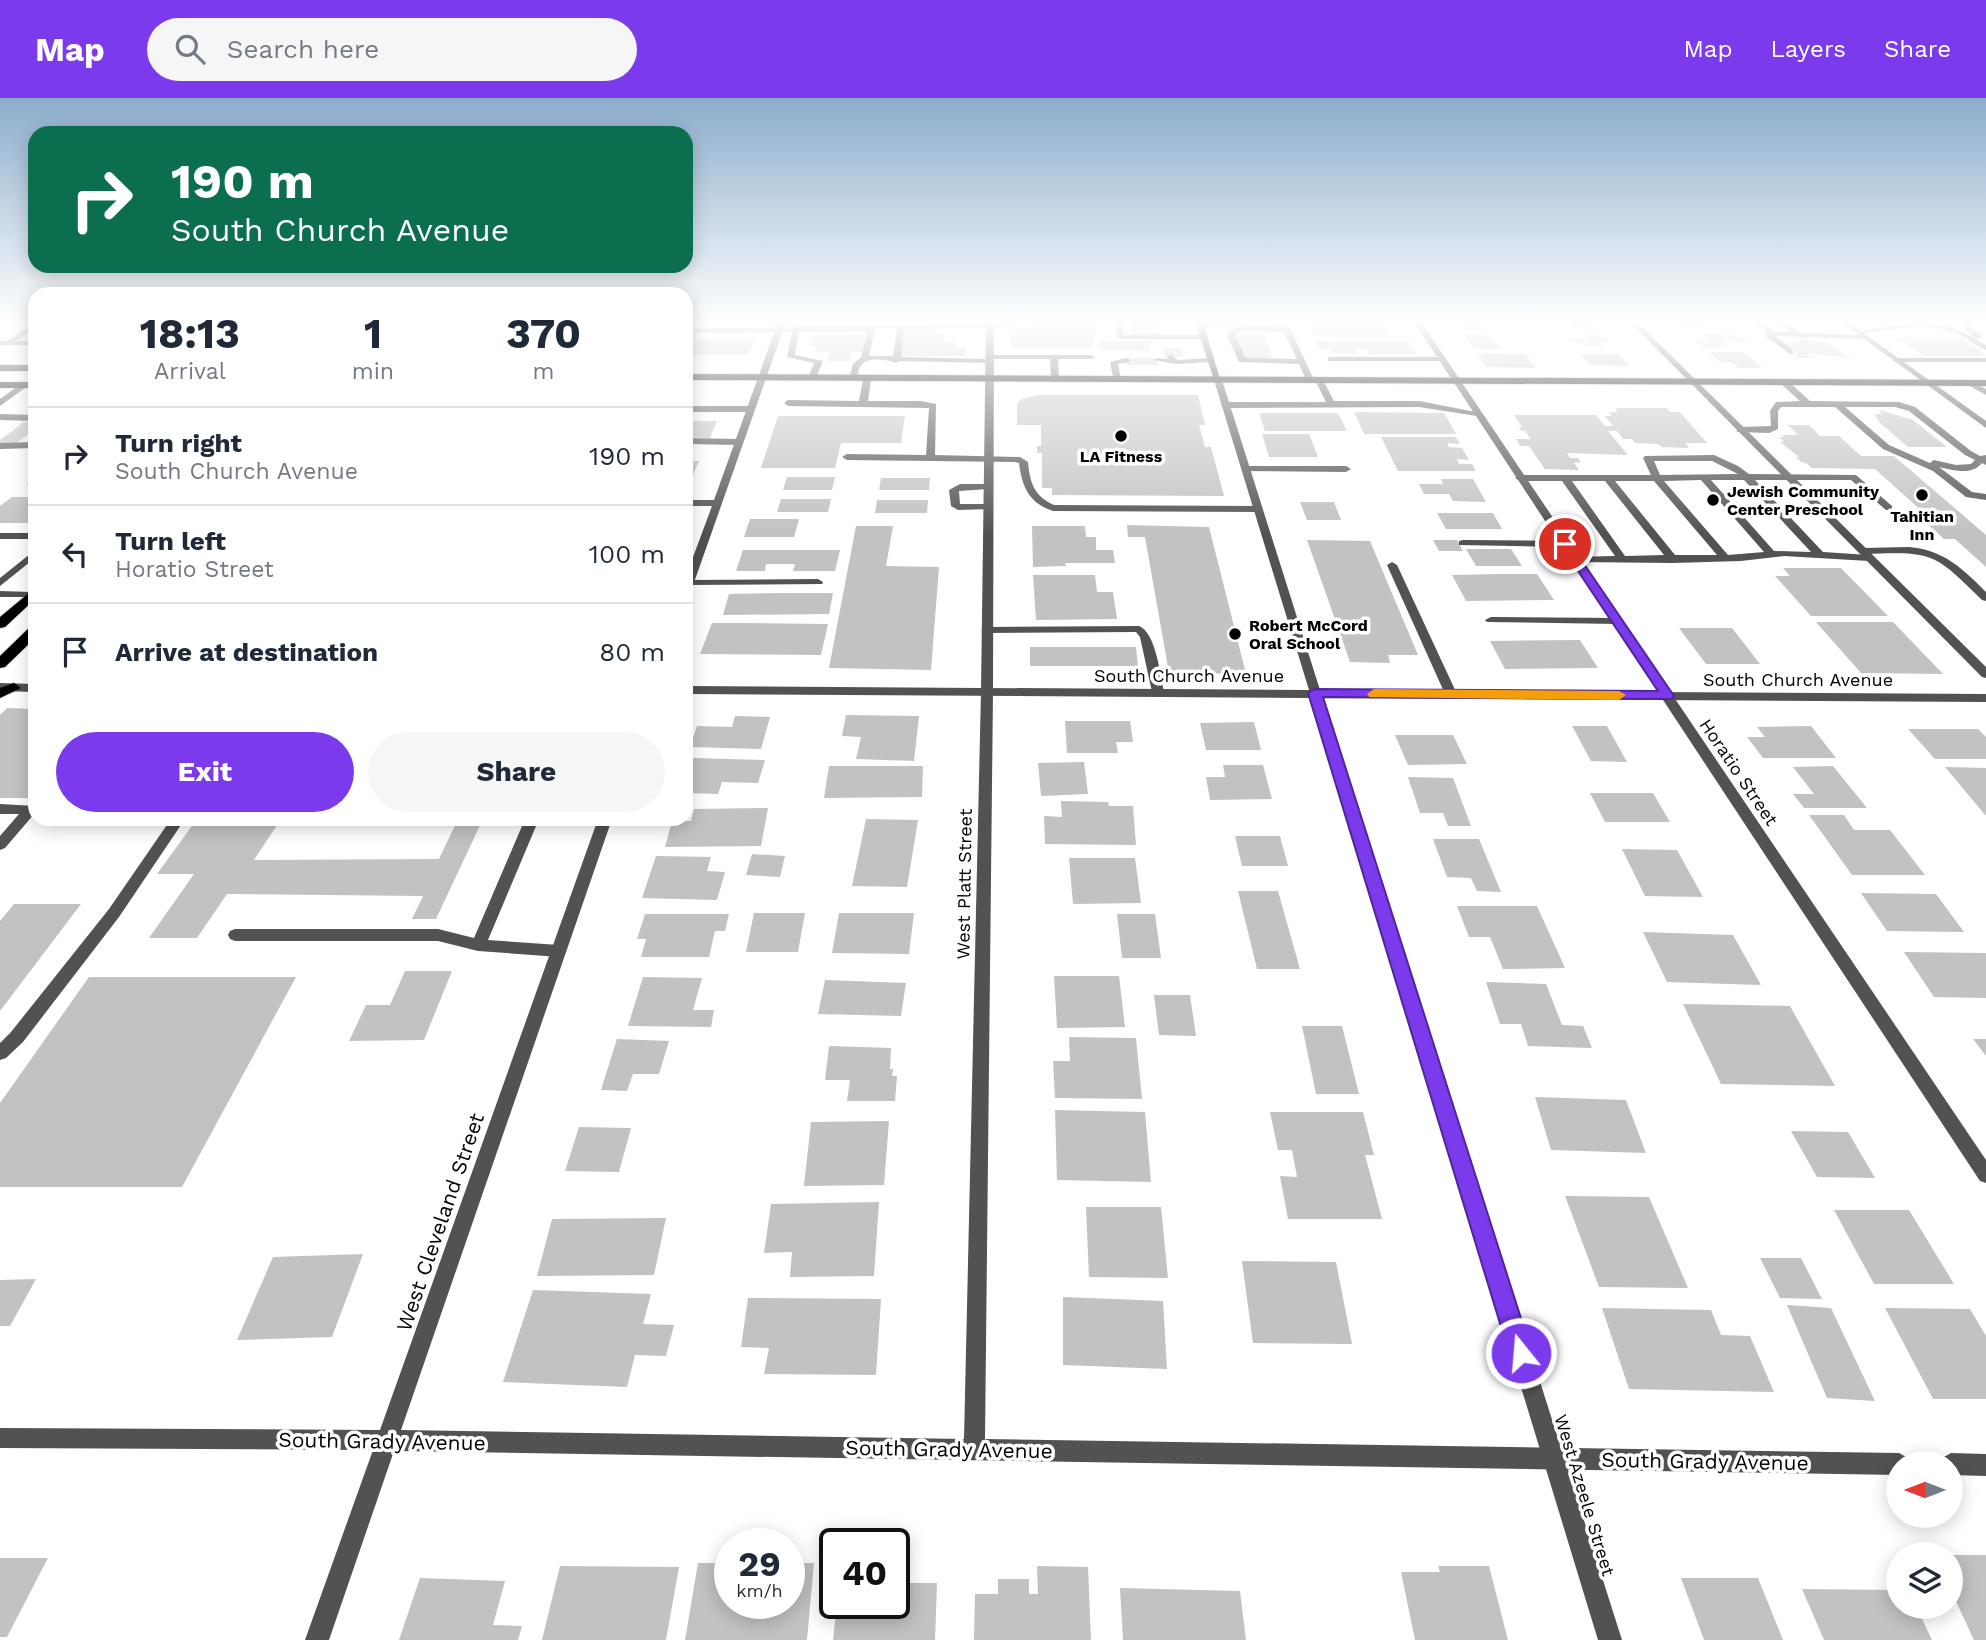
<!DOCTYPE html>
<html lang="en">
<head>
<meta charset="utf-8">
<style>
	:root { --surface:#fff; --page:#f6f6f7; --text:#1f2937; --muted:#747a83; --line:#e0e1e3; --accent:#7c3aed }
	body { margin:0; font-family:"Work Sans",sans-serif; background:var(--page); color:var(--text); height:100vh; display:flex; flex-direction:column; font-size:26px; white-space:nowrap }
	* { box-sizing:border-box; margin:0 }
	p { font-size:23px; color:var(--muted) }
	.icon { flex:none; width:38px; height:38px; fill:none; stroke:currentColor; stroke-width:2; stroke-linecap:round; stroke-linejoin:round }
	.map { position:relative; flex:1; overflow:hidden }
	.side { position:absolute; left:28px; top:189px; width:665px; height:539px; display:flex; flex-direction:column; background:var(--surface); border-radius:21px; box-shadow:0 4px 18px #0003 }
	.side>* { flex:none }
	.top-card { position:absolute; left:28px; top:28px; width:665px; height:147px; border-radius:21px; box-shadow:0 4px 18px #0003; background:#0b6e4f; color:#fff; overflow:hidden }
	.needle { width:46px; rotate:270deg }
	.tools { position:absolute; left:1886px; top:1353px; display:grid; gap:14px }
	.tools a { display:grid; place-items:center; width:77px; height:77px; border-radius:50%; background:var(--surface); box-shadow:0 4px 18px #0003; font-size:35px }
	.speed { position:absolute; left:714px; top:1430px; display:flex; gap:14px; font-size:35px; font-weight:700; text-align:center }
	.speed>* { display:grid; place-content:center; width:91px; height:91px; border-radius:50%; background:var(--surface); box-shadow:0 4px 18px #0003; line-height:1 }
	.speed small { font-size:18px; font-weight:400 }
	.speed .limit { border:4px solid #111; border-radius:10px; background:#fff; color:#111 }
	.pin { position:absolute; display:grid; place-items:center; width:60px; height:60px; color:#fff; margin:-30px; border:4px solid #fff; border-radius:50%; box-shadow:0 2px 7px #0007 }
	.me { position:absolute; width:77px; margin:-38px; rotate:343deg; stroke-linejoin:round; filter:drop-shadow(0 0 5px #0008) }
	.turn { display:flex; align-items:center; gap:24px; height:147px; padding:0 28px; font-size:32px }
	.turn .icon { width:91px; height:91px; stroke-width:2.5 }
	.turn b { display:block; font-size:49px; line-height:60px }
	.eta { display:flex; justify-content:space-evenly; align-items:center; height:119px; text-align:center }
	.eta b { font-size:42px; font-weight:700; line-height:49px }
	.primary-button { display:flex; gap:14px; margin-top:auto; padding:14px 28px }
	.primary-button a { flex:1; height:80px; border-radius:42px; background:var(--accent); color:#fff; font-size:28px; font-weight:700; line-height:80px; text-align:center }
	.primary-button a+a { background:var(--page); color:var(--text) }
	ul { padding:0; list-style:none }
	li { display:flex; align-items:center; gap:21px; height:98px; padding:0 28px; border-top:2px solid var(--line) }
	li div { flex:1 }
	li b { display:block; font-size:26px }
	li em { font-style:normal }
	header { display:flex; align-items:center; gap:42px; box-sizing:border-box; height:98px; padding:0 35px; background:var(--accent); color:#fff }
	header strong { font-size:33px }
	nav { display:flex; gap:38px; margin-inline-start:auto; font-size:24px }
	.search { width:490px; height:63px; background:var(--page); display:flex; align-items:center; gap:18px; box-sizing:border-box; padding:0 24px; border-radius:38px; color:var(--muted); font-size:26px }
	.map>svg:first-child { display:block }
</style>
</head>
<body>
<header>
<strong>Map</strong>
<div class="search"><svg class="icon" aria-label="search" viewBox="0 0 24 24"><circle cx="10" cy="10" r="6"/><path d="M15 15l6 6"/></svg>Search here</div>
<nav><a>Map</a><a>Layers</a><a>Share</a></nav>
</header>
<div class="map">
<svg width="1986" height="1542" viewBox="0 0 1986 1542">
	<rect width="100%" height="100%" fill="#fff"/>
	<path fill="#c2c2c2" d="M1130,221H1155L1159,238H1133Z
		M1457,221H1478L1486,231H1465Z
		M1544,221H1585L1595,231H1574L1570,226H1549Z
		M1673,221H1696L1705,228H1681Z
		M1082,222H1093L1095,245L1090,249H1015L1010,246V231H1030V227H1083Z
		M1307,225L1381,226L1389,239L1313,238Z
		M904,230H935V235H946L945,244H955V249H966L965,258H900Z
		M1463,236H1491L1502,251H1474Z
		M1702,236L1738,237L1748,245H1723L1728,249H1704L1695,241H1707Z
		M1793,236H1804L1813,244H1826L1844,257L1853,260L1811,256H1807L1812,260H1798L1793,256H1798L1785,245L1802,243Z
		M813,237H865L862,254H851L849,263H827L830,254H814L816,248H809Z
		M1234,237H1264L1273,260H1242Z
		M1583,237H1603L1610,244H1600L1604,248H1584L1581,244H1570L1567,241H1587Z
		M1897,239H1961L1986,258H1924Z
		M686,240H756L748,257H686Z
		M1099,243H1149L1151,253L1101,252Z
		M1315,243H1409L1417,256H1369L1367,251H1355L1357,256L1333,255L1331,251H1319Z
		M1163,249L1181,250L1183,259H1165Z
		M1709,254H1744L1762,270H1738L1732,264H1720Z
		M1477,255L1525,256L1536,270L1487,269Z
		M1580,256H1618L1629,268L1590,267Z
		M1125,260H1157L1158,267H1127Z
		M1037,297H1198L1205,327H1199L1205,349H1211L1224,398L1052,397V390H1042V355H1037V348H1041V327H1017V305L1022,301Z
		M1615,310H1667L1670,314H1680L1707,345H1685L1689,350L1662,349L1658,346L1635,345L1632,341H1623L1617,333H1608L1628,357L1567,355L1570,360H1578L1581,364L1574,365L1579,372L1545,371L1529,348H1520L1516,341H1531L1525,333H1521L1519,329H1522L1514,317H1596L1605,328H1613L1605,318H1612L1609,314H1618Z
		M1880,312L1913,322L1947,349H1908L1879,324L1875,316H1881Z
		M1354,314L1444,315L1456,336H1364Z
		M1259,315H1338L1347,333H1265Z
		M778,318H905L901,345H841L835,370H761Z
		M686,323H717L710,340L686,339Z
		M24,324L35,325V331L15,346H0V342Z
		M1788,327H1809L1820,338H1839L1861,358H1894L1986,437V469L1955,441H1944L1925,424L1933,423L1875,371L1812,370L1806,365L1801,364L1796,359H1799L1780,344H1784L1779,339H1784L1782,337H1798Z
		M1262,336H1309L1318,359H1269Z
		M1381,339H1456L1460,346L1447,345L1449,349L1462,350L1469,362L1457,361L1459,366H1472L1476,373H1398Z
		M686,363H699L691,382H686Z
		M787,379H835L832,392H783Z
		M881,380H930L929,392H879Z
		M1441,381H1473L1486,404L1453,403L1449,396H1424L1419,386H1443Z
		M12,399H35V425H0V408Z
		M781,401H831L828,414H777Z
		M877,402H928L927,415H875Z
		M1300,404H1334L1341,422H1307Z
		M1437,415H1493L1502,431H1446Z
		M750,421H799L794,439H744Z
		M1127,427L1209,429L1246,576L1169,575L1145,439H1128Z
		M856,428H893L886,468L939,469L931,572L829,570Z
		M1032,428H1085L1086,439H1096V452H1113L1115,465H1065L1066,468L1033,469Z
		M1307,442L1370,443L1418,557H1388L1390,565L1350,564Z
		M1433,442H1457L1463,453H1439Z
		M1466,451H1511L1522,468H1476Z
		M743,452H840L835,473H793L795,466H766L765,473H736Z
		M1783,470H1841L1888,518H1811L1775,478H1790Z
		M1498,476H1537L1554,502L1466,503L1452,477Z
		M1033,477H1095L1097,494H1113L1117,521L1036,522Z
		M779,495H833L829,516L723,517L729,496Z
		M1816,524H1893L1943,576L1861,575Z
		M712,525H739L828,526L821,557L700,556Z
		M1679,530H1732L1760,566H1706Z
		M1580,542L1598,570L1505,571L1490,543Z
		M1030,549H1136L1138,568H1030Z
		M7,610L35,611V700H0V617Z
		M846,617L919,618L914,663L856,661L861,639L842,638Z
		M735,618L770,619L761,651L690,649L697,628L732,629Z
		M1065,623H1130L1133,644H1116L1118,655H1067Z
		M1254,624L1261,652H1206L1200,625Z
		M1572,628H1607L1627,664L1591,663Z
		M1811,628L1836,660H1763L1747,639H1765L1757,629Z
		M1908,631H1978L1986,639V661H1935Z
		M1395,637H1453L1467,666L1408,667Z
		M693,660L765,662L758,685L722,684L718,696L686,695V682Z
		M1084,664L1088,696L1041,698L1038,665Z
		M1223,667H1263L1272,701L1210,702L1206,679H1225Z
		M829,668H923L922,699L824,700Z
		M1833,668L1867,710H1804L1793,696H1814L1793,669Z
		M1945,669L1986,670V718Z
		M1408,679L1453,680L1471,728H1448L1443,715H1420Z
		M1590,695H1653L1670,724H1605Z
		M1061,703L1108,704L1109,708H1133L1136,747L1045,746L1044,718L1062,719Z
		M768,710L761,748L665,749L672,723H691L694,711Z
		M1809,717H1844L1854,732H1890L1925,777H1852Z
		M197,721H281L254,762L439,761L458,721H483L436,821H412L423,798L227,796L197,840H149L194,776H157Z
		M866,721L918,722L907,789L852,788Z
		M1235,738H1280L1288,768H1242Z
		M1433,741H1479L1501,794L1477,793L1471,780L1447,779Z
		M1622,751L1677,752L1703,799L1645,798Z
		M752,756L785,758L780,779L746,777Z
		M656,758L711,759L707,773L725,774L717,802L642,800Z
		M1069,760H1135L1141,805L1073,806Z
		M1238,793H1278L1300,871H1257Z
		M1861,795L1936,796L1964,834L1887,833Z
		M14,806H81L0,913V823Z
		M1457,808H1537L1565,870L1503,871L1490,839H1469Z
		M754,815H805L798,854H746Z
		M839,815H914L909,856L832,855Z
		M645,816H729L725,833H715L709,859H641L646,841H637Z
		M1117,816H1155L1161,860H1122Z
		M1643,834L1733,837L1761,887L1667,884Z
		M1904,854L1986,855V900L1934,899Z
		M405,873H452L424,942L349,943L366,907H390Z
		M1054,878H1119L1125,929L1057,930Z
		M89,879H296L182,1089H0V1005Z
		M643,879L702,880L693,912H714L711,929L628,928Z
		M825,882L906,885L901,918L818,916Z
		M1486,884L1546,886L1562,927L1583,928L1592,950L1528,948L1521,926H1500Z
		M1154,897H1190L1196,938L1159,937Z
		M1683,906L1790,908L1835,988L1721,986Z
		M1302,928H1342L1359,996H1316Z
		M1069,939L1136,940L1142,1001L1055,1000L1053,963H1070Z
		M617,941L669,943L659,976H633L627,993L601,992Z
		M1973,941H1986V958Z
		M829,948L891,950L890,971H893L892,978H897L895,1003H847L850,982H825Z
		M1535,999L1626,1002L1646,1055L1551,1052Z
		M1055,1012L1145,1014L1151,1084L1057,1082Z
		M1270,1014H1363L1374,1057H1365L1382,1121H1288L1280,1078L1297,1079L1292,1052H1278Z
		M889,1023L884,1087L804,1088L811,1024Z
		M579,1029L631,1030L619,1074L565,1073Z
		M1791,1033L1848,1034L1875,1080L1817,1079Z
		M1565,1098L1649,1099L1688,1190L1599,1189Z
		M879,1104L874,1178L790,1179L792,1154L764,1155L771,1106Z
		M1086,1109H1161L1168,1180L1089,1179Z
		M1834,1112H1909L1954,1186H1874Z
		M666,1120L654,1177L537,1178L552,1121Z
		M363,1156L332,1239L237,1242L273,1159Z
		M1760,1160H1801L1822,1201L1780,1200Z
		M1242,1163L1336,1164L1352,1246L1253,1245Z
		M36,1181L10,1228H0V1182Z
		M533,1192L651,1196L643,1226L674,1227L666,1258L635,1257L627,1289L503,1284Z
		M1063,1199L1163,1203L1167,1271L1063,1267Z
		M748,1200L881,1201L876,1277L764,1276L769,1250L741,1249Z
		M1787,1207L1831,1210L1875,1303L1827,1300Z
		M1602,1210L1711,1212L1721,1237L1750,1238L1774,1294L1629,1291Z
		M1885,1210L1970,1211L1986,1238V1301H1933Z
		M1951,1457H1986V1542H1974L1951,1493Z
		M0,1460H48L7,1539H0Z
		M698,1465H730V1505H789V1465H814L807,1542H685Z
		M560,1468L679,1469L666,1542H542Z
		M1037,1468L1088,1469L1091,1542H974L975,1496H998V1481H1029V1496H1038Z
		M1438,1468H1489L1508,1542H1415L1401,1474H1440Z
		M420,1480L505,1483L493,1527L522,1528L518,1542H399Z
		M1681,1480H1758L1783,1542H1704Z
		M894,1485H937L935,1542H833L837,1505H894Z
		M1120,1490L1240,1493L1246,1542H1123Z
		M1802,1491L1899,1492V1508H1916L1932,1542H1824Z"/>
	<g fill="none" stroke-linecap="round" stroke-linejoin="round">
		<g stroke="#dbdbdb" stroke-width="2">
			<path id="primary" d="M0,267H35V273H0Z
				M686,276L1986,282V288L686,282Z
				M0,284H35V290H0Z
				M35,490V501L5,529L0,530V519Z
				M35,528V540L5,569L0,570V558L30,529Z
				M14,585L21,590L0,600V590Z"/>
		</g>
		<path fill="#525252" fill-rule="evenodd" d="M0,221H8L0,225Z
			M1022,221H1075L1071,223H1030L1002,229L904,230L901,259L986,261V257H1091L1095,259L1091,261H1058L1059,282L1055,284L1051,282L1050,261H991V265H988L900,263L896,265C888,262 866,258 861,268C858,271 858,276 857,280L853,282L849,280L853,266L861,259L867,233L799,234L795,257L823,263L816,280L812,282L808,280L814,265L787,259L792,234L686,235V231L1002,225ZM878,230H897L893,258H869L875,232Z
			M1114,221H1122L1124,237H1204L1208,239L1204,241H1121L1117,239Z
			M1751,221H1759L1775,234H1791L1775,221H1783L1801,235L1865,237L1869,239L1865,241L1776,238L1793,252V256H1790L1765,238L1766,234Z
			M1986,221V224L1972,226V230L1981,236V240H1975L1964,231L1966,222Z
			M1241,224L1245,226L1243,228L1280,229L1279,225H1285L1291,232L1314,282L1313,284H1307L1299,266L1239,264L1227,237L1230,231L1241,228L1200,229L1196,227L1200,225ZM1243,232L1284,234L1297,261L1245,260L1235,237Z
			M1908,225C1942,223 1958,229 1986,247V252C1974,247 1965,238 1952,234C1923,223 1889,232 1859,236L1855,234Z
			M35,226V231L16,243H35V247H0V243H6Z
			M1171,257L1178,262L1211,260L1215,262L1211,264L1176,266L1153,262L1157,260L1168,261L1167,259Z
			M1331,259H1441L1445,261L1441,263H1328V259Z
			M1126,260L1130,262L1129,264L1118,266L1121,282L1114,284L1110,264Z
			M1897,260H1986V264H1894L1893,262Z
			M867,279L871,281L868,303H921L936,306L935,357L1020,359L1028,364C1030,385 1034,398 1054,407L1258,408L1263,411L1258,414L1053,413C1029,405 1022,389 1019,365L1015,364L847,362L842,359L847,356L926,357L929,310L788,308L784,305L788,302L859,303L863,281Z
			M1319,280L1323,282L1334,303H1419L1481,315L1477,318L1419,309L1225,310L1221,307L1225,304H1326L1315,282Z
			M1781,282H1787L1810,303L1899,304L1915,309L1971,353L1980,358L1986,357V367L1982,365C1972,378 1952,372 1939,369L1972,394L1986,396V402L1966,399L1933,373L1883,351L1835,309H1781L1778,313V331L1769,335L1737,334V330L1740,329L1771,328L1770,313L1776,304L1800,303L1781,286ZM1845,309H1895L1909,313L1965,357L1975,362L1971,366L1956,367L1934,362L1930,365L1889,347Z
			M1971,283L1986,291V297L1968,287V283Z
			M686,308H751L755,311L751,314H686Z
			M0,316L35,317V323L0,322Z
			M686,340L739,341L743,344L739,347L686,346Z
			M35,344V350L0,351V345Z
			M1714,357L1738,368L1749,376L1856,377L1892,408V412H1886L1851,382H1755L1823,454L1869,457L1874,460L1869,463L1784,458L1741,463L1673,465L1576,464L1571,461L1572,459L1615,458L1562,383H1520L1515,380L1520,377H1651L1643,360L1645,358ZM1654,363H1712L1738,376L1660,377ZM1701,382L1764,454L1728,457L1664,383ZM1711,382H1744L1811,454L1774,453ZM1572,383H1605L1664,457L1625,458ZM1615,383H1654L1717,457H1675Z
			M1245,368H1346L1351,371L1346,374L1242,373V369Z
			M32,383H35V389L27,386Z
			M960,386H991L993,388L988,391L959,393L960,406H988L993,409L991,411L958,412L951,408L949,392Z
			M0,435H35V441H0Z
			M1463,442L1565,443L1570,446L1565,449L1459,447V443Z
			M1909,449C1944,452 1963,471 1986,494V503L1982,502C1932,453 1933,454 1863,456L1858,453L1863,450Z
			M35,452V460L0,488V480Z
			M1392,464L1397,467L1457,596L1455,599L1451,600L1445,596L1387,467Z
			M818,481L823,484L822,486L686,487V483L689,482Z
			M0,493L32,494L35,495V499H0Z
			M1491,519L1617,520L1623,523L1617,526L1487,524L1485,522Z
			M1139,528C1156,535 1160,576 1164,594L1162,597L1158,598L1152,594L1140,539L1136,534L987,535L981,532L987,529Z
			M0,706L35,708V715L5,750L0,752V738L19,716H0Z
			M171,721H185L119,819L23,944L6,960L0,962V945L11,934L109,811Z
			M525,721H539L488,842L559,847L564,849L566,853L564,857L559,859L478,853L438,843H235L230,841L228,837L230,833L235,831H438L474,840Z"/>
		<path fill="#525252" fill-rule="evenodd" d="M779,221H787L691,493L686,496V478L712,408H686V402H714Z
			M986,221H994L993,593L985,1341L1899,1355L1906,1359L1909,1365H1899V1377L394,1353L329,1542H305L373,1352L0,1350V1330L380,1332L598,721H612L401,1332L964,1341L981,593Z
			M1412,221H1419L1986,1062V1085L1980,1083Z
			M1627,221H1634L1986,569V580L1982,579Z
			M1837,221H1844L1986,323V330Z
			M22,285L29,287L0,308V301Z
			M1951,1355L1986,1356V1378L1951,1377V1365H1941L1944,1359Z"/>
		<path fill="#525252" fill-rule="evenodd" d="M1218,280L1222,282L1320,592L1986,596V604L1323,600L1622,1542H1598L1311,600L686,596V588L1309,592L1214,282Z
			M0,585L35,586V594L0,593Z"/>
		<path fill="#1f1f1f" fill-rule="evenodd" d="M1194,221H1202L1221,284L1214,282Z"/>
		<use href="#primary" fill="#000" fill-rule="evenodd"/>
	</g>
	<linearGradient id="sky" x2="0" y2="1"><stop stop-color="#8baccb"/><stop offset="0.51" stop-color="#fff"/><stop offset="1" stop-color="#fff" stop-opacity="0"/></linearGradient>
	<rect width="1986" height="436" fill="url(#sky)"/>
	<path fill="#7c3aed" stroke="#51269a" stroke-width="2" d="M1561,444H1569L1674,598L1672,601L1323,599L1532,1255L1529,1263L1521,1266L1513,1263L1509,1255L1308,595L1315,591L1658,593L1560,446Z"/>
	<path fill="#f59e0b" d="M1374,591L1619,593L1626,597L1619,602L1369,599L1367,596Z"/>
	<g fill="#000" stroke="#fff" stroke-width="2.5">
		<circle cx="1121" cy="338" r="7"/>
		<circle cx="1922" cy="397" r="7"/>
		<circle cx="1713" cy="402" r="7"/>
		<circle cx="1235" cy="536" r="7"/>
	</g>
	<g text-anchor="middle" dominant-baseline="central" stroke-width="7" stroke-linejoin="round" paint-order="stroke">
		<g font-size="16" font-weight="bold" fill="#000" stroke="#fff">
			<text x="1121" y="358">LA Fitness</text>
			<text x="1727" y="393" text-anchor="start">Jewish Community<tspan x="1727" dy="18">Center Preschool</tspan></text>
			<text x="1922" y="418">Tahitian<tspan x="1922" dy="18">Inn</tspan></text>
			<text x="1249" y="527" text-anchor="start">Robert McCord<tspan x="1249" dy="18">Oral School</tspan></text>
		</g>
		<g font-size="18" fill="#000" stroke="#fff">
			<text x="1189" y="577">South Church Avenue</text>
			<text x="1798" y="581">South Church Avenue</text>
			<text transform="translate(1739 674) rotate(56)">Horatio Street</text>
			<text transform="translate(964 786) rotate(-89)">West Platt Street</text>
			<text transform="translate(1585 1397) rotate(73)">West Azeele Street</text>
		</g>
		<g font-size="21" fill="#000" stroke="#fff">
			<text transform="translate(440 1124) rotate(-71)">West Cleveland Street</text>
			<text transform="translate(382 1343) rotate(1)">South Grady Avenue</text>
			<text transform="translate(949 1351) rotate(1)">South Grady Avenue</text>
			<text transform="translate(1705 1363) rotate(1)">South Grady Avenue</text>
		</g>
	</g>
</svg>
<div class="tools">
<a><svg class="needle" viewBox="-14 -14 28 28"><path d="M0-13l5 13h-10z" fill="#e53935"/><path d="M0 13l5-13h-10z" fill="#747a83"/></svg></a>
<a><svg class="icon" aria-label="layers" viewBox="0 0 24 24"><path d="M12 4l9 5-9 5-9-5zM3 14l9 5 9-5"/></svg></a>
</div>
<div class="speed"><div>29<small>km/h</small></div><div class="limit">40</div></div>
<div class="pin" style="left:1565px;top:446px;background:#d93025"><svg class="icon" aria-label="arrive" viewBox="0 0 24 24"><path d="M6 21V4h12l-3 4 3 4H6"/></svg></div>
<svg class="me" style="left:1521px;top:1255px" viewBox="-20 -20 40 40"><circle r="17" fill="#7c3aed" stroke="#fff" stroke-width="3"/><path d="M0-11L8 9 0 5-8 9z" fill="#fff"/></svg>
<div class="top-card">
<div class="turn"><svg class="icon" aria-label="right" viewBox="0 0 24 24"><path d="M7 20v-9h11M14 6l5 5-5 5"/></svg><div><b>190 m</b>South Church Avenue</div></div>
</div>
<section class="side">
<div class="eta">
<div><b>18:13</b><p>Arrival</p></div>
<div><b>1</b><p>min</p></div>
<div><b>370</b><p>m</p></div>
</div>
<ul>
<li><svg class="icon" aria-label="right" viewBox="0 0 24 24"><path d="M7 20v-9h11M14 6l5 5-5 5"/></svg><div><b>Turn right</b><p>South Church Avenue</p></div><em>190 m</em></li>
<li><svg class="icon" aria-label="left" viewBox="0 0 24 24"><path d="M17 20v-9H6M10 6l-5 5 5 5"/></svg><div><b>Turn left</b><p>Horatio Street</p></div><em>100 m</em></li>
<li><svg class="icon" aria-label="arrive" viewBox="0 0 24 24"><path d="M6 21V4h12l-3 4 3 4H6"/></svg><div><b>Arrive at destination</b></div><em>80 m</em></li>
</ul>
<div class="primary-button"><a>Exit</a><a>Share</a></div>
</section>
</div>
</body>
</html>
